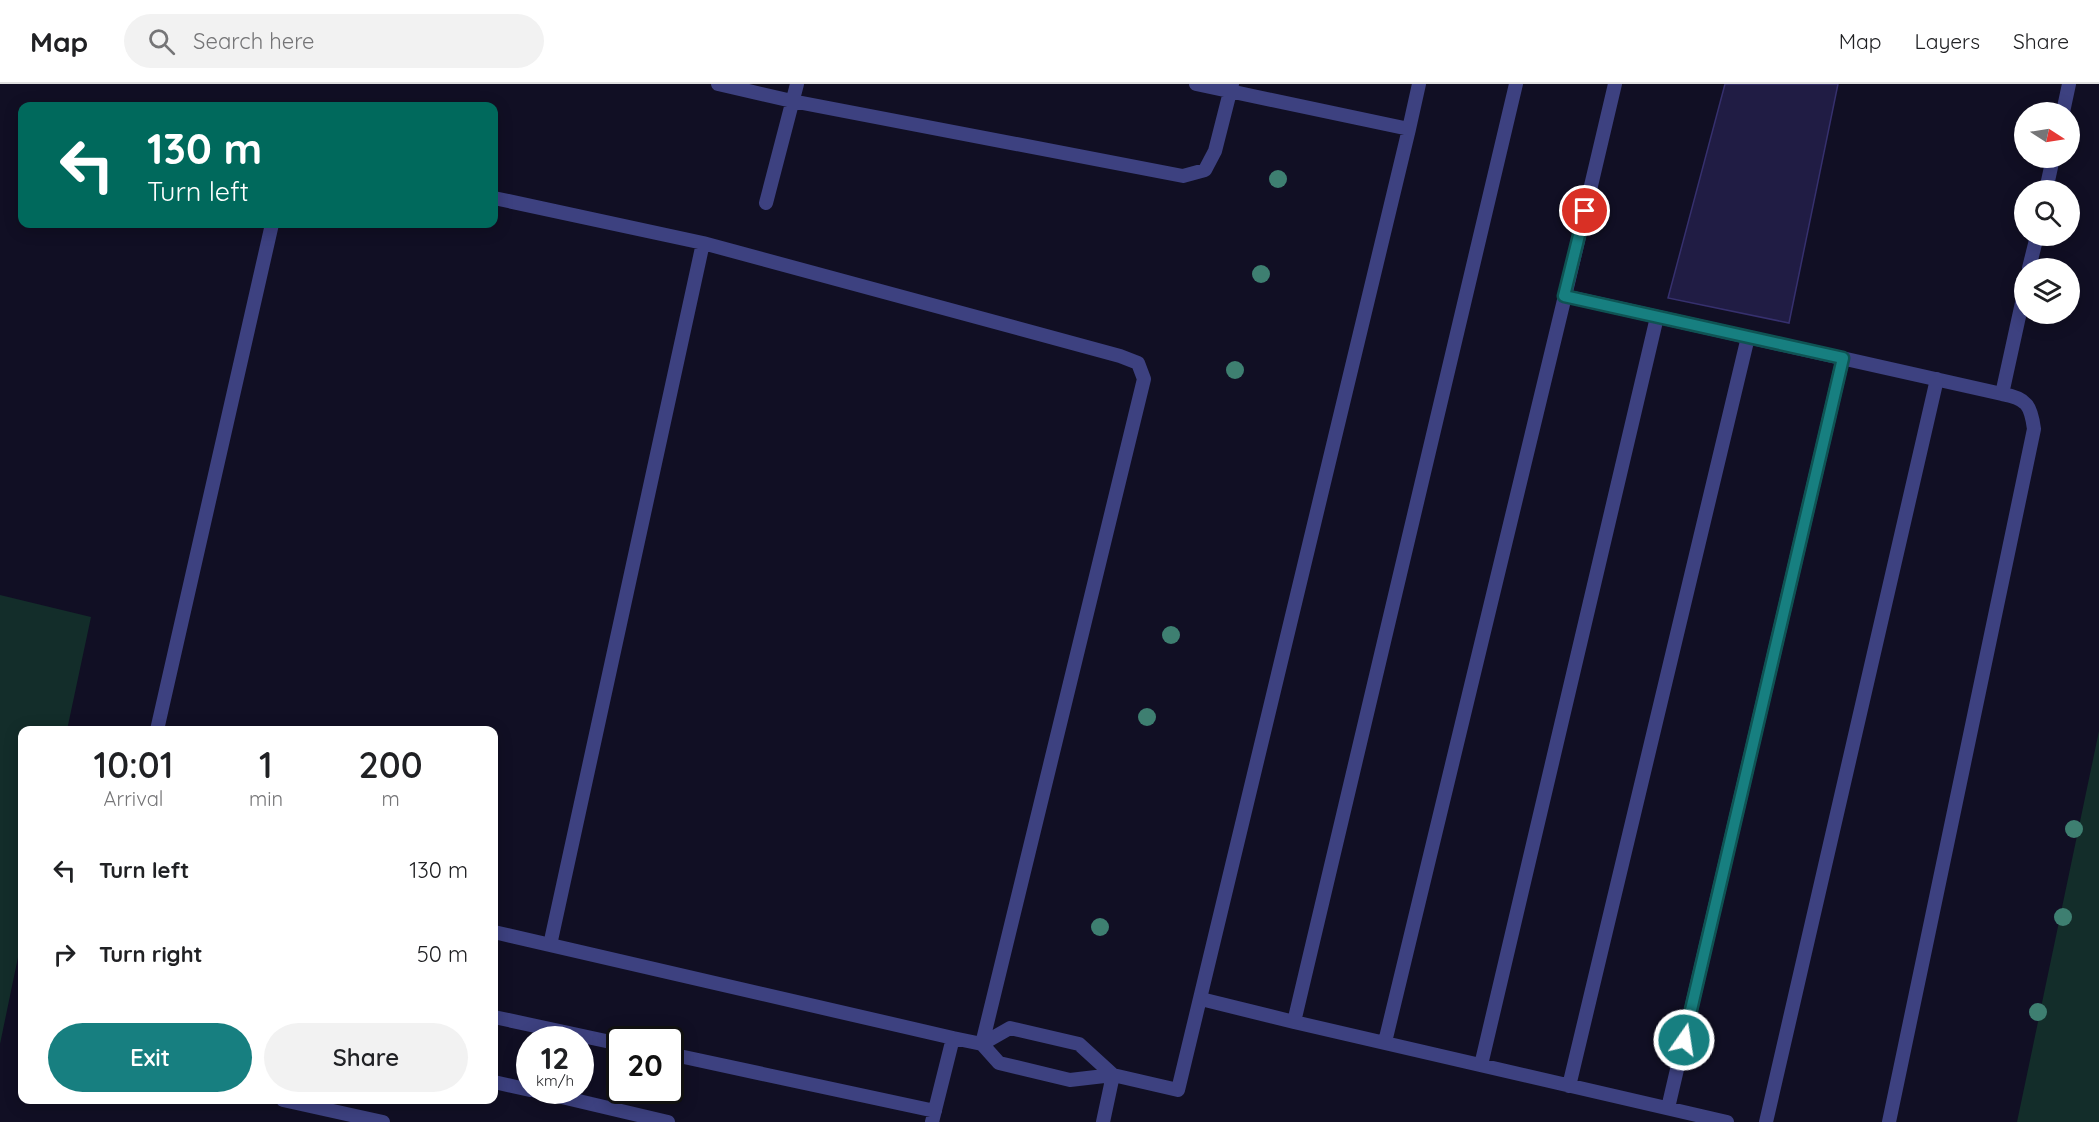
<!DOCTYPE html>
<html lang="en">
<head>
<meta charset="utf-8">
<style>
	:root { --surface:#fff; --page:#f2f2f2; --text:#202124; --muted:#757577; --line:#e0e0e0; --accent:#177f80 }
	body { margin:0; font-family:Quicksand,sans-serif; background:var(--page); color:var(--text); height:100vh; display:flex; flex-direction:column; font-size:22px; white-space:nowrap }
	* { box-sizing:border-box; margin:0 }
	p { font-size:20px; color:var(--muted) }
	.icon { flex:none; width:33px; height:33px; fill:none; stroke:currentColor; stroke-width:2; stroke-linecap:round; stroke-linejoin:round }
	.map { position:relative; flex:1; overflow:hidden }
	.panel { position:absolute; left:18px; top:642px; width:480px; height:378px; display:flex; flex-direction:column; background:var(--surface); border-radius:12px; box-shadow:0 3px 15px #0003 }
	.panel>* { flex:none }
	.top-card { position:absolute; left:18px; top:18px; width:480px; height:126px; border-radius:12px; box-shadow:0 3px 15px #0003; background:#00695c; color:#fff; overflow:hidden }
	.needle { width:39px; rotate:102deg }
	.fabs { position:absolute; left:2014px; top:18px; display:grid; gap:12px }
	.fabs a { display:grid; place-items:center; width:66px; height:66px; border-radius:50%; background:var(--surface); box-shadow:0 3px 15px #0003; font-size:30px }
	.speed { position:absolute; left:516px; top:942px; display:flex; gap:12px; font-size:30px; font-weight:700; text-align:center }
	.speed>* { display:grid; place-content:center; width:78px; height:78px; border-radius:50%; background:var(--surface); box-shadow:0 3px 15px #0003; line-height:1 }
	.speed small { font-size:15px; font-weight:400 }
	.speed .limit { border:3px solid #111; border-radius:9px; background:#fff; color:#111 }
	.pin { position:absolute; display:grid; place-items:center; width:51px; height:51px; color:#fff; margin:-26px; border:3px solid #fff; border-radius:50%; box-shadow:0 2px 6px #0007 }
	.me { position:absolute; width:66px; margin:-33px; rotate:13deg; stroke-linejoin:round; filter:drop-shadow(0 0 4px #0008) }
	.turn { display:flex; align-items:center; gap:21px; height:126px; padding:0 30px; font-size:27px }
	.turn .icon { width:78px; height:78px; stroke-width:2.5 }
	.turn b { display:block; font-size:42px; line-height:51px }
	.eta { display:flex; justify-content:space-evenly; align-items:center; height:102px; text-align:center }
	.eta b { font-size:36px; font-weight:600; line-height:42px }
	.cta { display:flex; gap:12px; margin-top:auto; padding:12px 30px }
	.cta a { flex:1; height:69px; border-radius:36px; background:var(--accent); color:#fff; font-size:24px; font-weight:600; line-height:69px; text-align:center }
	.cta a+a { background:var(--page); color:var(--text) }
	ul { padding:0; list-style:none }
	li { display:flex; align-items:center; gap:18px; height:84px; padding:0 30px }
	li div { flex:1 }
	li b { display:block; font-size:22px }
	li em { font-style:normal }
	header { display:flex; align-items:center; gap:36px; box-sizing:border-box; height:84px; padding:0 30px; background:var(--surface); border-bottom:2px solid var(--line) }
	header strong { font-size:28px }
	nav { display:flex; gap:33px; margin-inline-start:auto; font-size:21px }
	.search { width:420px; height:54px; background:var(--page); display:flex; align-items:center; gap:15px; box-sizing:border-box; padding:0 21px; border-radius:33px; color:var(--muted); font-size:22px }
	.map>svg:first-child { display:block }
</style>
</head>
<body>
<header>
<strong>Map</strong>
<div class="search"><svg class="icon" aria-label="search" viewBox="0 0 24 24"><circle cx="10" cy="10" r="6"/><path d="M15 15l6 6"/></svg>Search here</div>
<nav><a>Map</a><a>Layers</a><a>Share</a></nav>
</header>
<div class="map">
<svg width="2099" height="1038" viewBox="0 0 2099 1038">
	<rect width="100%" height="100%" fill="#110f24"/>
	<path fill="#132d2a" d="M0,511L91,533L67,646H22V854L0,960Z
		M2099,647V1038H2017Z"/>
	<path fill="#201c44" stroke="#36306e" stroke-width="1.5" d="M1725,0H1838L1789,239L1668,214Z"/>
	<g fill="none" stroke-linecap="round" stroke-linejoin="round">
		<path stroke="#3d4180" stroke-width="14" d="M718,0L792,17L1183,92L1205,86L1215,67L1232,0
			M1196,0L1409,45L1419,0
			M1615,0L1565,212L2002,310L2025,205
			M2063,28L2069,0
			M2046,106L2053,74
			M494,114L703,159
			M766,119L797,0
			M2029,184L2037,152
			M157,646L272,140
			M494,848L953,954L932,1038
			M550,861L703,159L1120,272L1138,279L1144,295L982,960L953,954
			M1201,915L1294,938L1516,0
			M494,933L620,960
			M1294,938L1727,1038
			M1010,944L1079,960L1113,991L1070,996L999,979L982,960Z
			M1385,958L1565,212
			M670,970L935,1027
			M1481,981L1657,233
			M494,998L530,1006
			M1569,1002L1748,253
			M532,1006L668,1038
			M283,1016L383,1038
			M1668,1024L1843,274
			M1103,1038L1113,991L1178,1006L1409,45
			M1766,1038L1937,295
			M1889,1038L2034,345C2031,322 2027,314 2002,310"/>
	</g>
	<g fill="#3e7f71">
		<circle cx="1278" cy="95" r="9"/>
		<circle cx="1261" cy="190" r="9"/>
		<circle cx="1235" cy="286" r="9"/>
		<circle cx="1171" cy="551" r="9"/>
		<circle cx="1147" cy="633" r="9"/>
		<circle cx="2074" cy="745" r="9"/>
		<circle cx="2063" cy="833" r="9"/>
		<circle cx="1100" cy="843" r="9"/>
		<circle cx="2038" cy="928" r="9"/>
	</g>
	<g fill="none" stroke-linecap="round" stroke-linejoin="round">
		<g stroke="#0f5353" stroke-width="15">
			<path id="route" d="M1585,127L1564,212L1843,274L1684,956"/>
		</g>
		<use href="#route" stroke="#177f80" stroke-width="10"/>
	</g>
</svg>
<div class="fabs">
<a><svg class="needle" viewBox="-14 -14 28 28"><path d="M0-13l5 13h-10z" fill="#e53935"/><path d="M0 13l5-13h-10z" fill="#757577"/></svg></a>
<a><svg class="icon" aria-label="search" viewBox="0 0 24 24"><circle cx="10" cy="10" r="6"/><path d="M15 15l6 6"/></svg></a>
<a><svg class="icon" aria-label="layers" viewBox="0 0 24 24"><path d="M12 4l9 5-9 5-9-5zM3 14l9 5 9-5"/></svg></a>
</div>
<div class="speed"><div>12<small>km/h</small></div><div class="limit">20</div></div>
<div class="pin" style="left:1585px;top:127px;background:#d93025"><svg class="icon" aria-label="arrive" viewBox="0 0 24 24"><path d="M6 21V4h12l-3 4 3 4H6"/></svg></div>
<svg class="me" style="left:1684px;top:956px" viewBox="-20 -20 40 40"><circle r="17" fill="#177f80" stroke="#fff" stroke-width="3"/><path d="M0-11L8 9 0 5-8 9z" fill="#fff"/></svg>
<div class="top-card">
<div class="turn"><svg class="icon" aria-label="left" viewBox="0 0 24 24"><path d="M17 20v-9H6M10 6l-5 5 5 5"/></svg><div><b>130 m</b>Turn left</div></div>
</div>
<section class="panel">
<div class="eta">
<div><b>10:01</b><p>Arrival</p></div>
<div><b>1</b><p>min</p></div>
<div><b>200</b><p>m</p></div>
</div>
<ul>
<li><svg class="icon" aria-label="left" viewBox="0 0 24 24"><path d="M17 20v-9H6M10 6l-5 5 5 5"/></svg><div><b>Turn left</b></div><em>130 m</em></li>
<li><svg class="icon" aria-label="right" viewBox="0 0 24 24"><path d="M7 20v-9h11M14 6l5 5-5 5"/></svg><div><b>Turn right</b></div><em>50 m</em></li>
</ul>
<div class="cta"><a>Exit</a><a>Share</a></div>
</section>
</div>
</body>
</html>
